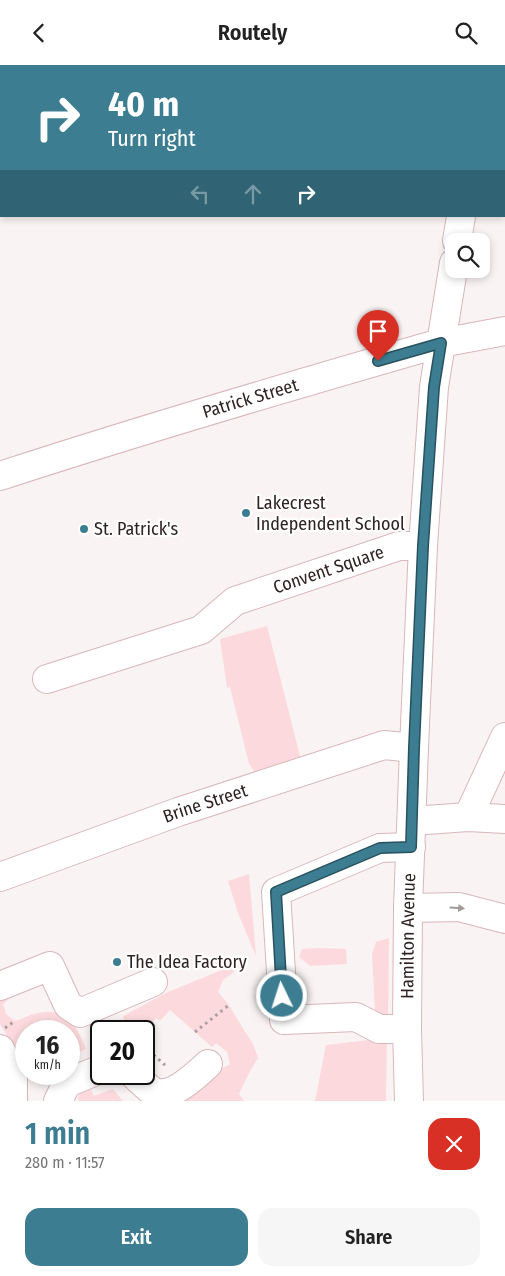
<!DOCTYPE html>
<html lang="en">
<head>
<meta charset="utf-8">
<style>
	:root { --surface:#fff; --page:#f6f6f6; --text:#222; --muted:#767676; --accent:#3d7d91 }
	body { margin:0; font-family:"Fira Sans Condensed",sans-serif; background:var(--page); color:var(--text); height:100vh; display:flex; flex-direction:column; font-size:19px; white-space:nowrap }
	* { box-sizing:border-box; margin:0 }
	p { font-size:16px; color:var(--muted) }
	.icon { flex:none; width:28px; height:28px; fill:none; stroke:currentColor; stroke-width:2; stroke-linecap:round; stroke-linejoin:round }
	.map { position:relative; height:1036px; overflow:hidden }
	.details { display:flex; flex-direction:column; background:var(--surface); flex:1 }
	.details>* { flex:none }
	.guide { position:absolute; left:0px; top:0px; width:505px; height:152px; box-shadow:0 2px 8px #0003; background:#3d7d91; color:#fff; overflow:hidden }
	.buttons { position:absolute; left:445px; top:168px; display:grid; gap:10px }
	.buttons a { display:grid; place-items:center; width:45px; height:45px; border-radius:10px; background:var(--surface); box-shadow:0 2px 8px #0003; font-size:25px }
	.speed { position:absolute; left:15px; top:955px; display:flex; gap:10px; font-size:25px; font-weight:700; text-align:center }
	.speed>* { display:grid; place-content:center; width:65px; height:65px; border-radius:50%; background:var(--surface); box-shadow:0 2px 8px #0003; line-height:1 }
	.speed small { font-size:12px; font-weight:400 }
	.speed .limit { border:2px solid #111; border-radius:8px; background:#fff; color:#111 }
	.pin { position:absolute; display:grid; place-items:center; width:42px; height:42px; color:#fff; margin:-51px -21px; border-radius:50% 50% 50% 0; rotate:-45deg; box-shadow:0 0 5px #0007 }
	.pin .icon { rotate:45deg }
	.me { position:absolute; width:55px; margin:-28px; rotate:356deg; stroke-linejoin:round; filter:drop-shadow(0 0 4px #0008) }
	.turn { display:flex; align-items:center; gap:18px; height:105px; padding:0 25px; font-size:22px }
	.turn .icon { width:65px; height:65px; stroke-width:2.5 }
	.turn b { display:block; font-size:35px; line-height:42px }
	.lanes { display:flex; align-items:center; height:48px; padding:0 25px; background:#0003; justify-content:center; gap:25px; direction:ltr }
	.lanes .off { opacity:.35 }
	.round { display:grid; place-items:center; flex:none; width:52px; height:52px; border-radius:15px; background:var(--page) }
	.overview { display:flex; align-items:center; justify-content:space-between; height:85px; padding:0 25px }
	h1 { font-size:30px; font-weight:600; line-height:38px; color:var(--accent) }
	.action { display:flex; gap:10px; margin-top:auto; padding:10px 25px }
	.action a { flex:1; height:58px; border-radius:15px; background:var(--accent); color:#fff; font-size:20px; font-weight:600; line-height:58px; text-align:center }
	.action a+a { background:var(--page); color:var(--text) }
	header { display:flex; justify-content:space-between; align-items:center; height:65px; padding:0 25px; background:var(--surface); font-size:22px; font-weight:600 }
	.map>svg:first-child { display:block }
</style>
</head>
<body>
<header><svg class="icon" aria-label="back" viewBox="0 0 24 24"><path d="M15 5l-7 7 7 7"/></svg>Routely<svg class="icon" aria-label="search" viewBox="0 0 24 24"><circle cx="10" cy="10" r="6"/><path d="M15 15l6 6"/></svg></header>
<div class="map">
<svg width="505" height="1036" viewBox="0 0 505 1036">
	<rect width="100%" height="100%" fill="#faf3f4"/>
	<path fill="#fbd9dc" d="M267,561L301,695L257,710L249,699L230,622L227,623L220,574Z
		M249,809L256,891L238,848L228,816Z
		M389,873L388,956L375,945L372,889L376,877Z
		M320,883L346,884L347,899L310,901L299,892L302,884Z
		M232,901L234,907L223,915L218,927L229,940L239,957L253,979L258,993L249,1008L239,1029L244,1036H172L183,1027L230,999L227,987L216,978L212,982L170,945L160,956L156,953L144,967V966H129L123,951L168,927Z
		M18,926L3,939L6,949L15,956C24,953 36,947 46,947C69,946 79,965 86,984L69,991V966H26V1002L0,959V931Z
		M387,973L386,1036H315L326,980Z
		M86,1023L91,1025L94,1031L113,1024L123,1036H78V1033L81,1025Z"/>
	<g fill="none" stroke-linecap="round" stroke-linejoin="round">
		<g stroke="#d8b7ba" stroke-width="30">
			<g id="minor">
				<path d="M16,1L19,0"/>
				<path d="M486,1L487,0"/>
				<path d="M457,176L461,151"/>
				<path id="s1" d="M0,411C138,366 277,325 416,285L441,278L505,266"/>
				<path id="s2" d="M47,614L201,565L235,536L399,481H423"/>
				<path d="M468,752L505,672"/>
				<path d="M412,756L468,752L505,754"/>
				<path id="s3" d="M0,812L178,747L384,680L414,683"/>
				<path d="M408,843L459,842L505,854"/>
				<path d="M0,921L50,901L68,940L80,948L153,917"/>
				<path d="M407,964H379L356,952L284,955L276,827L380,783L411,782"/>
				<path d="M0,984L13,1010V1035"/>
				<path d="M133,1009C139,1014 147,1023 154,1027C172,1034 196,1010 208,999"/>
				<path d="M58,1036L67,1018L101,1004"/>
				<path id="s4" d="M409,1036L407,964L408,843L414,683L423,481L434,322L454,198"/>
			</g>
		</g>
		<path stroke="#a99fa0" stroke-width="3" stroke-dasharray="2.5 4" stroke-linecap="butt" d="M5,963L15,956
			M195,967L229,940
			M144,971L155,958L157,959
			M144,981L167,1002"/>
		<use href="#minor" stroke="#fff" stroke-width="28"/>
	</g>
	<defs><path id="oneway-solid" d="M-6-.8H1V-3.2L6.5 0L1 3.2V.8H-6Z" transform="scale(1.25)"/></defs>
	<use fill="#a19c9c" href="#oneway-solid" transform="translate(457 843) rotate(4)"/>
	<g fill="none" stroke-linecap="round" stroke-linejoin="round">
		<g stroke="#28515e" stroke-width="12">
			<path id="route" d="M282,931L276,827L380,783L411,782L414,683L423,481L434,322L441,278L378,296"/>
		</g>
		<use href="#route" stroke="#3d7d91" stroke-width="9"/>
	</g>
	<g fill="#3d7d91" stroke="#fff" stroke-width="2">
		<circle cx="246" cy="448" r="5"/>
		<circle cx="84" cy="464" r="5"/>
		<circle cx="117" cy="897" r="5"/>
	</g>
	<g text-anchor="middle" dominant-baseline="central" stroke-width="4.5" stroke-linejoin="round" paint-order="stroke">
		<g font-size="18" fill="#2f2223" stroke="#fff">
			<text stroke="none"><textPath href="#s1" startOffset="262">Patrick Street</textPath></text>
			<text stroke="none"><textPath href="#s2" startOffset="305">Convent Square</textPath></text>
			<text stroke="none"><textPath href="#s3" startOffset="218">Brine Street</textPath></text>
			<text stroke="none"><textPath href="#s4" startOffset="165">Hamilton Avenue</textPath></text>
		</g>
		<g font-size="18" fill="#2f2223" stroke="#fff" text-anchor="start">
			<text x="256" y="438">Lakecrest<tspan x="256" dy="21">Independent School</tspan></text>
			<text x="94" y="464">St. Patrick's</text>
			<text x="127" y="897">The Idea Factory</text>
		</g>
	</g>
</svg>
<div class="buttons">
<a><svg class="icon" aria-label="search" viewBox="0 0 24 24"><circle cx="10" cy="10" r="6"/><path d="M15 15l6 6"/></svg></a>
</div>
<div class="speed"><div>16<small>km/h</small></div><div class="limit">20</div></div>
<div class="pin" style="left:378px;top:296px;background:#d93025"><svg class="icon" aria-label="arrive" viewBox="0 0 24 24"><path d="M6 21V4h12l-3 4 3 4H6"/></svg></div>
<svg class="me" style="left:282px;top:931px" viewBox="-20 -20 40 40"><circle r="17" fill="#3d7d91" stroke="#fff" stroke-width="3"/><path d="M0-11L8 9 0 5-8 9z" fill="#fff"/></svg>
<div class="guide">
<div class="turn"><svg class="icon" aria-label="right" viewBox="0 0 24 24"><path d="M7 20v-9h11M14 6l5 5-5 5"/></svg><div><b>40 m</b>Turn right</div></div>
<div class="lanes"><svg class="icon off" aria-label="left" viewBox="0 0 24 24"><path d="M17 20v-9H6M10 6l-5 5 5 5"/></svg><svg class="icon off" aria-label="ahead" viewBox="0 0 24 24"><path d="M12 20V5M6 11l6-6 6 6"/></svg><svg class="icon" aria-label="right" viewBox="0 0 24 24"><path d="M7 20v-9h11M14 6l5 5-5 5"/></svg></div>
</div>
</div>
<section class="details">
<div class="overview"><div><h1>1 min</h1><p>280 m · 11:57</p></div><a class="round" style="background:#d93025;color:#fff"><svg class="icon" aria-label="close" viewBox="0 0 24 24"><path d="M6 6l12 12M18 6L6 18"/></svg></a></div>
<div class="action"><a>Exit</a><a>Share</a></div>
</section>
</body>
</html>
